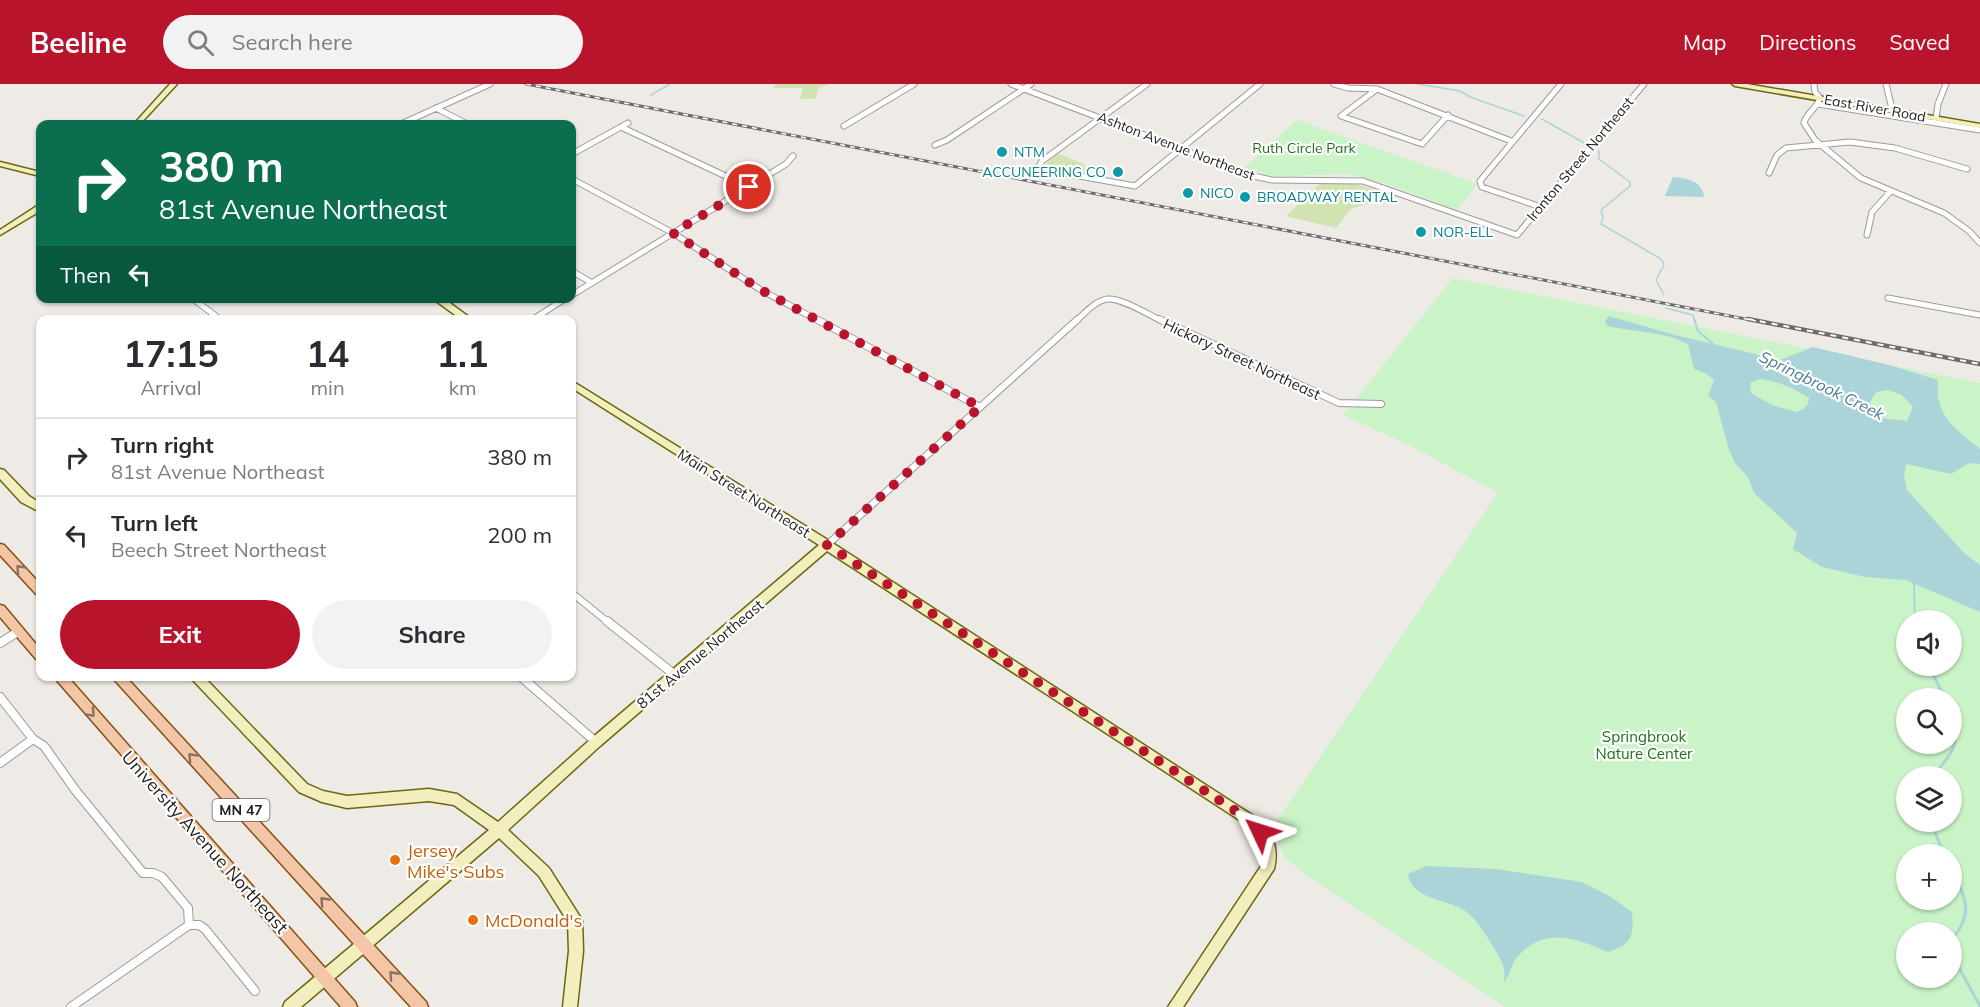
<!DOCTYPE html>
<html lang="en">
<head>
<meta charset="utf-8">
<style>
	:root { --surface:#fff; --page:#f2f2f3; --text:#2b2b33; --muted:#7c7c81; --line:#e1e1e2; --accent:#b8142c }
	body { margin:0; font-family:Mulish,sans-serif; background:var(--page); color:var(--text); height:100vh; display:flex; flex-direction:column; font-size:22px; white-space:nowrap }
	* { box-sizing:border-box; margin:0 }
	p { font-size:20px; color:var(--muted) }
	.icon { flex:none; width:33px; height:33px; fill:none; stroke:currentColor; stroke-width:2; stroke-linecap:round; stroke-linejoin:round }
	.map { position:relative; flex:1; overflow:hidden }
	.side { position:absolute; left:36px; top:231px; width:540px; height:366px; display:flex; flex-direction:column; background:var(--surface); border-radius:12px; box-shadow:0 2px 4px #0004 }
	.side>* { flex:none }
	.top-card { position:absolute; left:36px; top:36px; width:540px; height:183px; border-radius:12px; box-shadow:0 2px 4px #0004; background:#0b6e4f; color:#fff; overflow:hidden }
	.controls { position:absolute; left:1896px; top:526px; display:grid; gap:12px }
	.controls a { display:grid; place-items:center; width:66px; height:66px; border-radius:50%; background:var(--surface); box-shadow:0 2px 4px #0004; font-size:30px }
	.pin { position:absolute; display:grid; place-items:center; width:51px; height:51px; color:#fff; margin:-26px; border:3px solid #fff; border-radius:50%; box-shadow:0 2px 6px #0007 }
	.me { position:absolute; width:66px; margin:-33px; rotate:311deg; stroke-linejoin:round; filter:drop-shadow(0 0 4px #0008) }
	.turn { display:flex; align-items:center; gap:21px; height:126px; padding:0 24px; font-size:27px }
	.turn .icon { width:78px; height:78px; stroke-width:2.5 }
	.turn b { display:block; font-size:42px; line-height:51px }
	.then { display:flex; align-items:center; height:57px; padding:0 24px; background:#0003; gap:12px; font-size:22px }
	.eta { display:flex; justify-content:space-evenly; align-items:center; height:102px; text-align:center }
	.eta b { font-size:36px; font-weight:700; line-height:42px }
	.cta { display:flex; gap:12px; margin-top:auto; padding:12px 24px }
	.cta a { flex:1; height:69px; border-radius:36px; background:var(--accent); color:#fff; font-size:24px; font-weight:700; line-height:69px; text-align:center }
	.cta a+a { background:var(--page); color:var(--text) }
	ul { padding:0; list-style:none }
	li { display:flex; align-items:center; gap:18px; height:78px; padding:0 24px; border-top:2px solid var(--line) }
	li div { flex:1 }
	li b { display:block; font-size:22px }
	li em { font-style:normal }
	header { display:flex; align-items:center; gap:36px; box-sizing:border-box; height:84px; padding:0 30px; background:var(--accent); color:#fff }
	header strong { font-size:28px }
	nav { display:flex; gap:33px; margin-inline-start:auto; font-size:21px }
	.search { width:420px; height:54px; background:var(--page); display:flex; align-items:center; gap:15px; box-sizing:border-box; padding:0 21px; border-radius:33px; color:var(--muted); font-size:22px }
	.map>svg:first-child { display:block }
</style>
</head>
<body>
<header>
<strong>Beeline</strong>
<div class="search"><svg class="icon" aria-label="search" viewBox="0 0 24 24"><circle cx="10" cy="10" r="6"/><path d="M15 15l6 6"/></svg>Search here</div>
<nav><a>Map</a><a>Directions</a><a>Saved</a></nav>
</header>
<div class="map">
<svg width="1980" height="923" viewBox="0 0 1980 923">
	<rect width="100%" height="100%" fill="#eeeae5"/>
	<path fill="#d1e3b0" d="M776,0H830L818,4L816,15H800L803,4H773Z
		M1057,69L1084,80L1086,88L1083,90L1044,82Z
		M1322,98H1348L1387,109L1379,116L1351,125L1336,144L1286,132Z"/>
	<path fill="#caf4c7" fill-rule="evenodd" d="M1297,36L1478,100L1457,126L1383,99L1349,90L1272,92L1244,84Z
		M1453,194L1980,299V923H1505L1309,793L1284,773L1273,743L1498,409L1413,363L1343,331ZM1906,537H1952V582H1906ZM1906,615H1952V660H1906ZM1906,693H1952V738H1906ZM1906,771H1952V816H1906ZM1906,849H1952V894H1906Z"/>
	<path fill="#aad4d7" fill-rule="evenodd" d="M1673,93C1686,94 1703,97 1704,113L1665,112Z
		M1609,232L1675,251L1780,276L1813,263L1889,281L1938,296C1934,331 1955,345 1980,365V380L1969,379L1951,390L1906,380L1904,391L1907,406L1964,469L1980,481V528L1906,496L1865,493L1822,483L1793,465L1797,449L1754,409L1748,393L1735,379L1729,366L1716,318L1708,312L1714,296L1705,289L1694,285L1688,260C1662,247 1635,248 1607,242L1605,237ZM1760,295C1779,297 1793,304 1809,314C1809,323 1803,325 1796,328L1772,321L1751,309L1750,299ZM1888,306L1902,311L1913,323L1907,337L1880,334L1867,328V323L1876,308Z
		M1426,782L1496,785L1582,798L1611,813L1632,828C1634,853 1632,860 1608,868C1575,854 1545,842 1517,873C1511,880 1510,891 1504,898C1504,894 1505,888 1504,884C1500,871 1479,838 1468,829C1452,815 1411,817 1408,790Z"/>
	<g fill="none" stroke-linecap="round" stroke-linejoin="round">
		<path stroke="#aad4d7" stroke-width="1.5" d="M1418,0L1460,7L1470,13L1524,32
			M651,11L670,0
			M1542,35L1586,60
			M1599,67V75L1630,98V102L1601,126L1603,134L1601,140L1661,175L1664,181L1656,196L1664,211
			M1666,224L1693,231L1695,237"/>
		<path stroke="#aad4d7" stroke-width="2" d="M1694,235L1698,247L1713,260
			M1914,498L1915,537"/>
		<path stroke="#aad4d7" stroke-width="3" d="M1928,582L1946,615
			M1932,693C1951,670 1962,661 1952,630
			M1930,738L1945,771
			M1952,786C1966,816 1974,827 1952,856L1957,880L1980,922"/>
		<g stroke="#9b9b9b" stroke-width="7">
			<path id="street-far2" d="M1011,0L1249,91L1272,96L1363,97L1517,151L1644,0
				M1147,0L1042,77L1039,82L1046,86L1135,102L1260,0
				M1334,0L1348,4L1377,5L1511,57
				M1814,0L1815,8L1820,14C1816,26 1806,29 1804,39L1815,56L1861,94L1944,129L1969,147L1980,159
				M1886,0L1891,21
				M1377,5L1341,32L1422,60L1448,31
				M1818,20L1980,46
				M436,24L467,40
				M1936,34L1938,20L1946,0
				M401,40L490,0
				M844,42L914,0
				M621,43L749,103
				M935,61L947,56L1031,0
				M572,70L628,39
				M1769,89L1777,71L1786,64L1850,58L1895,64L1967,85
				M572,95L673,149L761,206L819,237
				M1541,123L1482,103L1480,97L1561,0
				M1867,151L1872,128L1890,108
				M572,187L592,199
				M572,211L786,80L793,72
				M192,214L221,236
				M1888,214L1980,231
				M532,236L566,214
				M1076,237C1085,229 1096,216 1108,215C1122,214 1149,231 1162,237"/>
		</g>
		<g stroke="#9b9b9b" stroke-width="8">
			<path id="street-far1" d="M816,235L980,323
				M1159,235L1339,319L1381,320
				M827,461L1078,235
				M572,509L609,539"/>
		</g>
		<g stroke="#9b9b9b" stroke-width="10">
			<path id="street" d="M607,537L675,591
				M0,559L19,547
				M520,592L596,658
				M0,613L33,655L44,662L76,707L143,789H153L162,793L188,824L189,841H199L205,845L255,907
				M0,679L33,655
				M71,923L189,841"/>
		</g>
		<g stroke="#6b6710" stroke-width="3">
			<path id="secondary" d="M170,0H177L140,40H134Z
				M1732,0H1747L1980,40V44L1735,2Z
				M0,78L40,88V92L0,82Z
				M37,122H40V127L0,151V146Z
				M432,214H443L473,236H462Z
				M572,297L831,458L1252,731C1270,748 1280,759 1274,785L1183,923H1168L1261,782C1267,761 1258,754 1244,739L827,467L600,662L508,746L549,784L582,836L583,867L577,923H563L569,867L568,838L539,792L499,754L301,923H283L285,918L489,746L454,721L429,717L347,724L322,718L299,708L189,592H203L307,700L323,707L347,712L429,705L457,710L498,738L592,654L819,461L572,304Z
				M0,385L4,386L29,412L40,419V428L21,418L0,395Z"/>
		</g>
		<g stroke="#894f0f" stroke-width="3">
			<path id="primary" d="M0,460L4,461L40,500V511L36,510L0,471Z
				M0,521L4,522L40,565V577L36,575L0,533Z
				M53,592H67L355,918L357,923H341Z
				M111,592H125L426,918L428,923H411Z"/>
		</g>
		<use href="#street-far2" stroke="#fff" stroke-width="5"/>
		<use href="#street-far1" stroke="#fff" stroke-width="6"/>
		<use href="#street" stroke="#fff" stroke-width="8"/>
		<use href="#secondary" fill="#f3eebe" fill-rule="evenodd"/>
		<use href="#primary" fill="#f2c6a6" fill-rule="evenodd"/>
		<g stroke="#6c6c6c" stroke-width="3">
			<path id="rail-far1" d="M526,0L1756,237"/>
		</g>
		<g stroke="#6c6c6c" stroke-width="4.5">
			<path id="rail" d="M1748,235L1980,280"/>
		</g>
		<use href="#rail-far1" stroke="#fff" stroke-width="1.5" stroke-dasharray="5" stroke-linecap="butt"/>
		<use href="#rail" stroke="#fff" stroke-width="2" stroke-dasharray="6" stroke-linecap="butt"/>
	</g>
	<defs><path id="oneway-chevron" d="M-2-3.5L2.5 0L-2 3.5" fill="none" stroke-width="1.6" stroke-linecap="round" stroke-linejoin="round" transform="scale(1.5)"/></defs>
	<g stroke="#887262">
		<use href="#oneway-chevron" transform="translate(20 485) rotate(-133)"/>
		<use href="#oneway-chevron" transform="translate(91 629) rotate(49)"/>
		<use href="#oneway-chevron" transform="translate(192 673) rotate(-133)"/>
		<use href="#oneway-chevron" transform="translate(324 817) rotate(-133)"/>
		<use href="#oneway-chevron" transform="translate(393 891) rotate(-132)"/>
	</g>
	<g fill="none" stroke-linecap="round" stroke-linejoin="round">
		<path stroke="#b8142c" stroke-width="10" stroke-dasharray="0 18" d="M749,103L673,149L761,206L980,323L827,461L1248,735L1260,748"/>
	</g>
	<g fill="#0f9aa8" stroke="#fff" stroke-width="2">
		<circle cx="1002" cy="68" r="6"/>
		<circle cx="1118" cy="88" r="6"/>
		<circle cx="1188" cy="109" r="6"/>
		<circle cx="1245" cy="113" r="6"/>
		<circle cx="1421" cy="148" r="6"/>
	</g>
	<g fill="#e8710a" stroke="#fff" stroke-width="2">
		<circle cx="395" cy="776" r="6"/>
		<circle cx="473" cy="836" r="6"/>
	</g>
	<g text-anchor="middle" dominant-baseline="central" stroke-width="4.5" stroke-linejoin="round" paint-order="stroke">
		<g font-size="14" fill="#1e1e1e" stroke="#fff">
			<text transform="translate(1875 24) rotate(10)">East River Road</text>
			<text transform="translate(1176 62) rotate(21)">Ashton Avenue Northeast</text>
			<text transform="translate(1580 75) rotate(-50)">Ironton Street Northeast</text>
		</g>
		<g font-size="14" fill="#1c7217" stroke="#fff">
			<text x="1304" y="64">Ruth Circle Park</text>
		</g>
		<g font-size="14" fill="#0d838f" stroke="#fff" text-anchor="start">
			<text x="1014" y="68">NTM</text>
			<text x="1106" y="88" text-anchor="end">ACCUNEERING CO</text>
			<text x="1200" y="109">NICO</text>
			<text x="1257" y="113">BROADWAY RENTAL</text>
			<text x="1433" y="148">NOR-ELL</text>
		</g>
		<rect fill="#fff" stroke="#626262" stroke-width="1.5" x="212.5" y="715" width="57" height="22" rx="4.5"/>
		<g font-size="14" font-weight="bold" fill="#1e1e1e">
			<text x="241" y="726">MN 47</text>
		</g>
		<g font-size="15" fill="#1e1e1e" stroke="#fff">
			<text transform="translate(1242 275) rotate(25)">Hickory Street Northeast</text>
			<text transform="translate(744 409) rotate(32)">Main Street Northeast</text>
			<text transform="translate(700 570) rotate(-40)">81st Avenue Northeast</text>
		</g>
		<g font-size="15" fill="#1c7217" stroke="#fff">
			<text x="1644" y="652">Springbrook<tspan x="1644" dy="17">Nature Center</tspan></text>
		</g>
		<g font-size="16" font-style="italic" fill="#4d7c95" stroke="#fff">
			<text transform="translate(1822 301) rotate(26)">Springbrook Creek</text>
		</g>
		<g font-size="18" fill="#1e1e1e" stroke="#fff">
			<text transform="translate(205 758) rotate(48)">University Avenue Northeast</text>
		</g>
		<g font-size="18" fill="#c56008" stroke="#fff" text-anchor="start">
			<text x="407" y="766">Jersey<tspan x="407" dy="21">Mike's Subs</tspan></text>
			<text x="485" y="836">McDonald's</text>
		</g>
	</g>
</svg>
<div class="controls">
<a><svg class="icon" aria-label="sound" viewBox="0 0 24 24"><path d="M4 9h4l5-4v14l-5-4H4zM17 9q2 3 0 6"/></svg></a>
<a><svg class="icon" aria-label="search" viewBox="0 0 24 24"><circle cx="10" cy="10" r="6"/><path d="M15 15l6 6"/></svg></a>
<a><svg class="icon" aria-label="layers" viewBox="0 0 24 24"><path d="M12 4l9 5-9 5-9-5zM3 14l9 5 9-5"/></svg></a>
<a>+</a>
<a>−</a>
</div>
<div class="pin" style="left:749px;top:103px;background:#d93025"><svg class="icon" aria-label="arrive" viewBox="0 0 24 24"><path d="M6 21V4h12l-3 4 3 4H6"/></svg></div>
<svg class="me" style="left:1260px;top:748px" viewBox="-20 -20 40 40"><path d="M0-17L14 15 0 8-14 15z" fill="#b8142c" stroke="#fff" stroke-width="4"/></svg>
<div class="top-card">
<div class="turn"><svg class="icon" aria-label="right" viewBox="0 0 24 24"><path d="M7 20v-9h11M14 6l5 5-5 5"/></svg><div><b>380 m</b>81st Avenue Northeast</div></div>
<div class="then">Then<svg class="icon" aria-label="left" viewBox="0 0 24 24"><path d="M17 20v-9H6M10 6l-5 5 5 5"/></svg></div>
</div>
<section class="side">
<div class="eta">
<div><b>17:15</b><p>Arrival</p></div>
<div><b>14</b><p>min</p></div>
<div><b>1.1</b><p>km</p></div>
</div>
<ul>
<li><svg class="icon" aria-label="right" viewBox="0 0 24 24"><path d="M7 20v-9h11M14 6l5 5-5 5"/></svg><div><b>Turn right</b><p>81st Avenue Northeast</p></div><em>380 m</em></li>
<li><svg class="icon" aria-label="left" viewBox="0 0 24 24"><path d="M17 20v-9H6M10 6l-5 5 5 5"/></svg><div><b>Turn left</b><p>Beech Street Northeast</p></div><em>200 m</em></li>
</ul>
<div class="cta"><a>Exit</a><a>Share</a></div>
</section>
</div>
</body>
</html>
